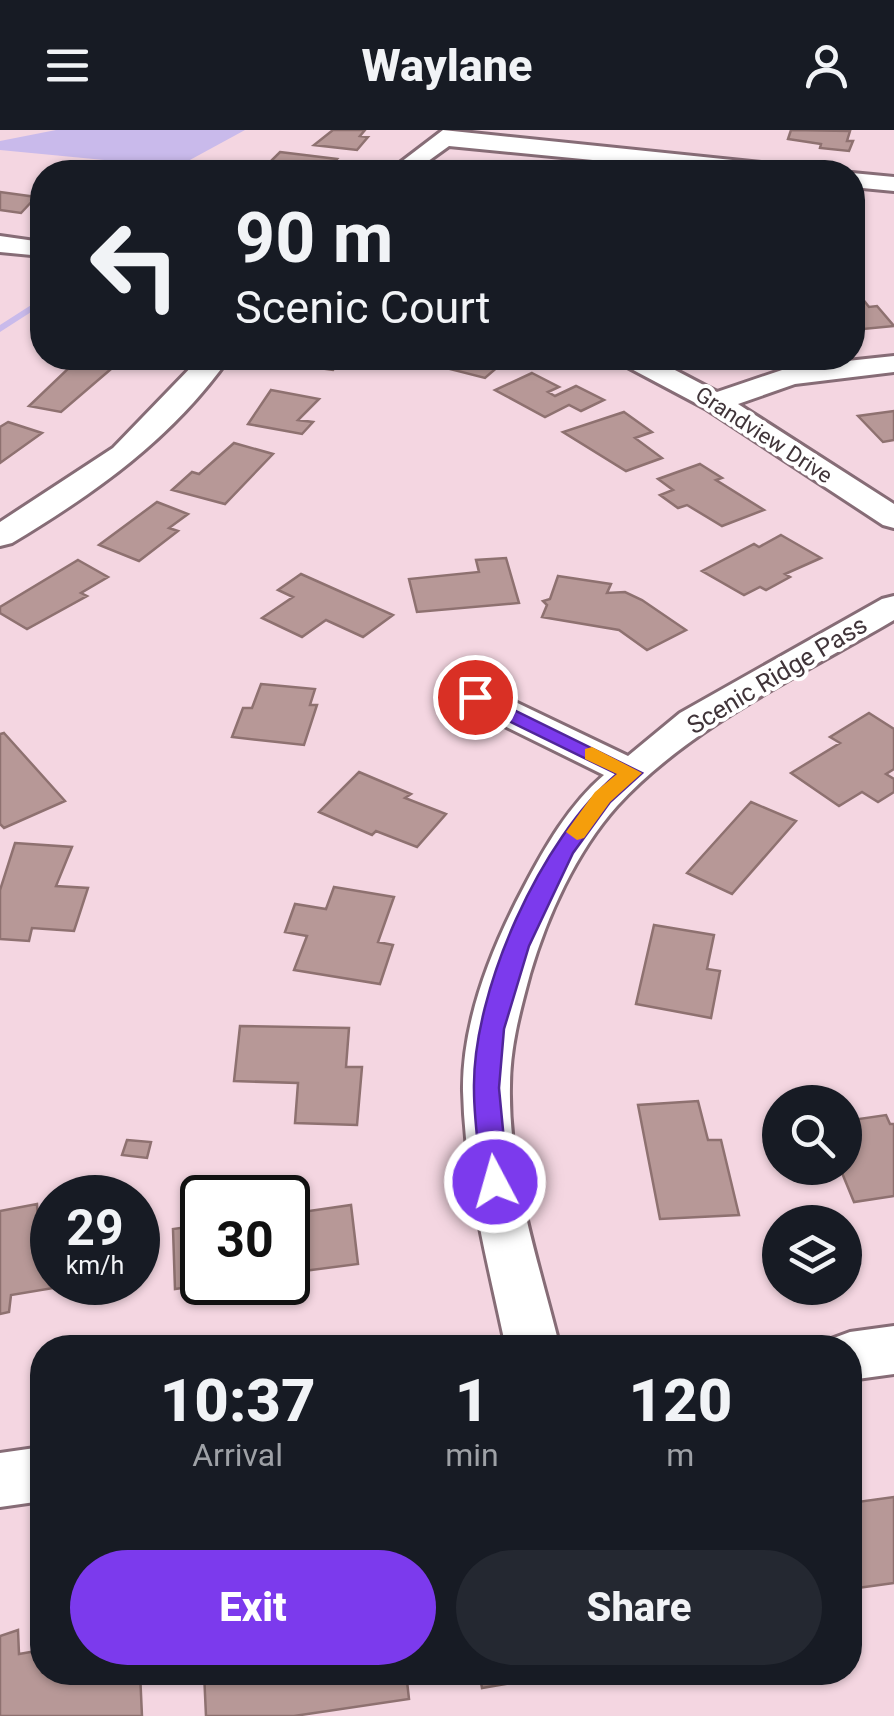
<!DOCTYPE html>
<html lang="en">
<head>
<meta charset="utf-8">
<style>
	:root { --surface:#171b24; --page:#242831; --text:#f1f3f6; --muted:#9ea1a6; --accent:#7c3aed }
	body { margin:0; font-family:Roboto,sans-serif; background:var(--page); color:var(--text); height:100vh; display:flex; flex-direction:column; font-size:38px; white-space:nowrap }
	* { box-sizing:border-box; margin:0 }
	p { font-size:32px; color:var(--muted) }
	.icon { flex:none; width:55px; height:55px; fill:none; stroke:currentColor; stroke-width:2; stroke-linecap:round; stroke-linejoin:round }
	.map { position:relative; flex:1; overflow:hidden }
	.side { position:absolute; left:30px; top:1205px; width:832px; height:350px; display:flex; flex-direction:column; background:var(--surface); border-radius:40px; box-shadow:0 2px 8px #0004 }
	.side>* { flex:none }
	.banner { position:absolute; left:30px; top:30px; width:835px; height:210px; border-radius:40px; box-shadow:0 2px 8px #0004; background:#171b24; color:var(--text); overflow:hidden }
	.buttons { position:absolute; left:762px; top:955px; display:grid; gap:20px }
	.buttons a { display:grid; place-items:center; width:100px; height:100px; border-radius:50%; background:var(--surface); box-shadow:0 2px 8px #0004; font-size:50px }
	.speed { position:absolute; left:30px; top:1045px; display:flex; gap:20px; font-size:50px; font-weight:700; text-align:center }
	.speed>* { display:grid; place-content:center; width:130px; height:130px; border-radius:50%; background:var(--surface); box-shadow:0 2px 8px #0004; line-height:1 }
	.speed small { font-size:25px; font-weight:400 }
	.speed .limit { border:5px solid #111; border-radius:15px; background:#fff; color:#111 }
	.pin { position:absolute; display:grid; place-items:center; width:85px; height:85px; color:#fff; margin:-42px; border:5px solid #fff; border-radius:50%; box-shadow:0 2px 10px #0007 }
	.me { position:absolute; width:110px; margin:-55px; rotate:354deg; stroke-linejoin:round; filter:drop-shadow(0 0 8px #0008) }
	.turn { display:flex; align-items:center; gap:35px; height:210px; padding:0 40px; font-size:45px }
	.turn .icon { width:130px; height:130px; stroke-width:2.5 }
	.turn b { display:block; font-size:70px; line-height:85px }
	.eta { display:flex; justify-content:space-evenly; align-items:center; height:170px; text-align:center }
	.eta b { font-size:60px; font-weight:800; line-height:70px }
	.cta { display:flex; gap:20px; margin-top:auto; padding:20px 40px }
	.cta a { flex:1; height:115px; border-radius:60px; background:var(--accent); color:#fff; font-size:40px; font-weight:800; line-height:115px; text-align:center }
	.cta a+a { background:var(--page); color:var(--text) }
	header { display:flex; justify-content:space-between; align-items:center; height:130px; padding:0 40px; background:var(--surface); font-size:45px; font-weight:800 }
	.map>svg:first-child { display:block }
</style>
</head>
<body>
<header><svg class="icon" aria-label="menu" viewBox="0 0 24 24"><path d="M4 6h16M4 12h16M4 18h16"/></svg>Waylane<svg class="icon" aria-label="person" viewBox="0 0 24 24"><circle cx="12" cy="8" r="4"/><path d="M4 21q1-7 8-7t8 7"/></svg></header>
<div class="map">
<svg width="894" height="1586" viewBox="0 0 894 1586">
	<rect width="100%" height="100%" fill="#f4d6e1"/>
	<path fill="#c9baeb" d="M56,0H245L177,37L0,20V11Z"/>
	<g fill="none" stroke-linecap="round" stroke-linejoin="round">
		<path fill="#c9baeb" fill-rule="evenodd" d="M174,35H180L186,42H178L173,37Z
			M39,170H42V175L0,202V195Z"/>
	</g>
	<path fill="#b79897" stroke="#8e7170" stroke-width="2.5" d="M333,0H365L360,6L368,7L357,20L314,15Z
		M791,0L850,1L847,11H853L849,21L820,18L821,14L788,9Z
		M280,22L337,29L327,40L260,42Z
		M489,33L519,37L516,41L530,42H483Z
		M0,62L36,67L21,83L0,80Z
		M858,163L869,177L877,176L894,196L853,200L852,164Z
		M295,228H342L333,240L290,234Z
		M407,228H508L485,248Z
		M74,233L111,239L61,282L29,276Z
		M532,243L559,257L548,262L555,266L576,256L604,270L581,281L569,275L545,287L495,260Z
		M271,260L319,269L298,290L313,292L302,304L248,294Z
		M894,281V310L883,312L858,286Z
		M624,282L652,302L635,308L662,328L626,341L563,302Z
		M8,292L42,303L0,333V297Z
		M234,313L273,324L225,374L172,360L192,342L199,344Z
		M700,334L722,348L716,350L764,380L722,396L687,375L678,378L660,365L673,360L658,349Z
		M157,372L188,384L169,398L178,401L139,431L99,415Z
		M781,405L821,428L785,444L790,447L766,460L760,457L744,465L702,441L754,414L759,417Z
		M506,428L519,473L417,482L409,449L479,442L476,430Z
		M78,430L108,447L81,463L87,466L27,499L0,483V477Z
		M301,444L393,485L363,507L326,490L302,507L262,488L293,467L278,460Z
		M558,446L611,454L607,463L625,462L642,470L686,500L647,520L619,500L542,487L547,475L543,471L550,469Z
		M261,554L315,559L310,575H317L304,615L232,607L243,578H252Z
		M869,583L894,599V639L886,644L894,649V662L878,672L862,662L839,676L791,643L840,613L830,607Z
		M4,603L65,671L4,698L0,694V604Z
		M359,642L411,664L405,668L446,684L417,717L376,701L372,705L319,682Z
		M751,672L796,691L732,764L687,743Z
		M15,713L72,717L56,756L88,758L74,801L32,798L29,811L0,809V760Z
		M334,757L394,767L378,812L393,815L380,854L294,840L307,806L285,802L295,774L326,779Z
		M654,795L714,805L707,839L720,841L711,888L636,874Z
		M240,896L349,898L346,937H362L357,995L295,993L298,953L234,951Z
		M698,971L708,1010H721L739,1085L660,1089L638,975Z
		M886,985L890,994H894V1066L854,1072L840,1038H845V991Z
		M127,1010L151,1012L147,1028L122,1025Z
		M37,1074L38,1092L52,1090V1152H89L11,1165L9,1182L0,1184V1081Z
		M351,1075L358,1134L288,1143V1084Z
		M202,1095V1152H223L175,1159L173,1099Z
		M894,1367V1453L850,1459V1373Z
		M18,1500L19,1524L42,1520V1542H140L142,1586H0V1506Z
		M204,1542H406L409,1569L294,1586H206Z
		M479,1542H576L482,1558Z"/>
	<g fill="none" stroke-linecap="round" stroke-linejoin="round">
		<g stroke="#866c76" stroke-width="6">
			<path id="minor" d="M443,0L781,35L793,42H716L449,16L413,42H388Z
				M852,43L894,47V61L852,57Z
				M0,106L42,112V126L0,122Z
				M894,226V242L795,254L738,274L894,374V398L883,395L705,278L622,234L618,228H652L717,262L791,237Z
				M200,228H229C172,309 95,363 12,413L0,416V392L113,318Z
				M894,466V490C802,544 689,597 617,676C576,722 547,786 530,844C520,881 510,917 510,956C508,1044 539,1133 560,1218H506C488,1133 465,1048 463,961C462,891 492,817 524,757C545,717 569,675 604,645L462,575L457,567L462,559L475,556L488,559L628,626L680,583L882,469Z
				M894,1196V1244L850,1250V1218H827L831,1209L850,1202Z
				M42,1317V1371L0,1377V1323Z"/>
		</g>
		<use href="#minor" fill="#fff" fill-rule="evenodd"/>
	</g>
	<path fill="#7c3aed" stroke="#51269a" stroke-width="2.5" d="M475,561L642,643L610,672L573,723L529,816L504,899L499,958L508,1052L505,1060L495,1063L486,1060L482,1052C479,1022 474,990 474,960C472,861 541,708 617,644L468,571V563Z"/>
	<path fill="#f59e0b" d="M592,617L642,643L610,672L584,708L577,710L566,702L595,662L617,644L585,629V619Z"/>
	<g text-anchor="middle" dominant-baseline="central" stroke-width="8" stroke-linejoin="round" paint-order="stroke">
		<g font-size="22" fill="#403439" stroke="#fff">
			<text transform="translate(764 305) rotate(33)">Grandview Drive</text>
		</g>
		<g font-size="25" fill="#403439" stroke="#fff">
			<text transform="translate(777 545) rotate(-31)">Scenic Ridge Pass</text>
		</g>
	</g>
</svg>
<div class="buttons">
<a><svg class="icon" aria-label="search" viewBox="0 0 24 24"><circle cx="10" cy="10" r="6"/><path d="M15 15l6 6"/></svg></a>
<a><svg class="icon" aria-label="layers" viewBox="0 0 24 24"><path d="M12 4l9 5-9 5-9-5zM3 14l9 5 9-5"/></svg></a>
</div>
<div class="speed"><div>29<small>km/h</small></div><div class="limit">30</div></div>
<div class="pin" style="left:475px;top:567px;background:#d93025"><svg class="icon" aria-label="arrive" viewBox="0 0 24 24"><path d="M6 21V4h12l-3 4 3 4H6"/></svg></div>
<svg class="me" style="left:495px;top:1052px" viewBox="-20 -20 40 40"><circle r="17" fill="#7c3aed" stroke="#fff" stroke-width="3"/><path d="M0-11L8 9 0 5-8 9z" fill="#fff"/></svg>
<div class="banner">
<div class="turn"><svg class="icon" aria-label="left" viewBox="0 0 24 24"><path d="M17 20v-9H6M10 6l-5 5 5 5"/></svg><div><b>90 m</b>Scenic Court</div></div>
</div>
<section class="side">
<div class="eta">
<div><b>10:37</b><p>Arrival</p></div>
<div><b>1</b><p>min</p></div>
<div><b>120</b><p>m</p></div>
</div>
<div class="cta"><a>Exit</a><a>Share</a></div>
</section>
</div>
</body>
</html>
